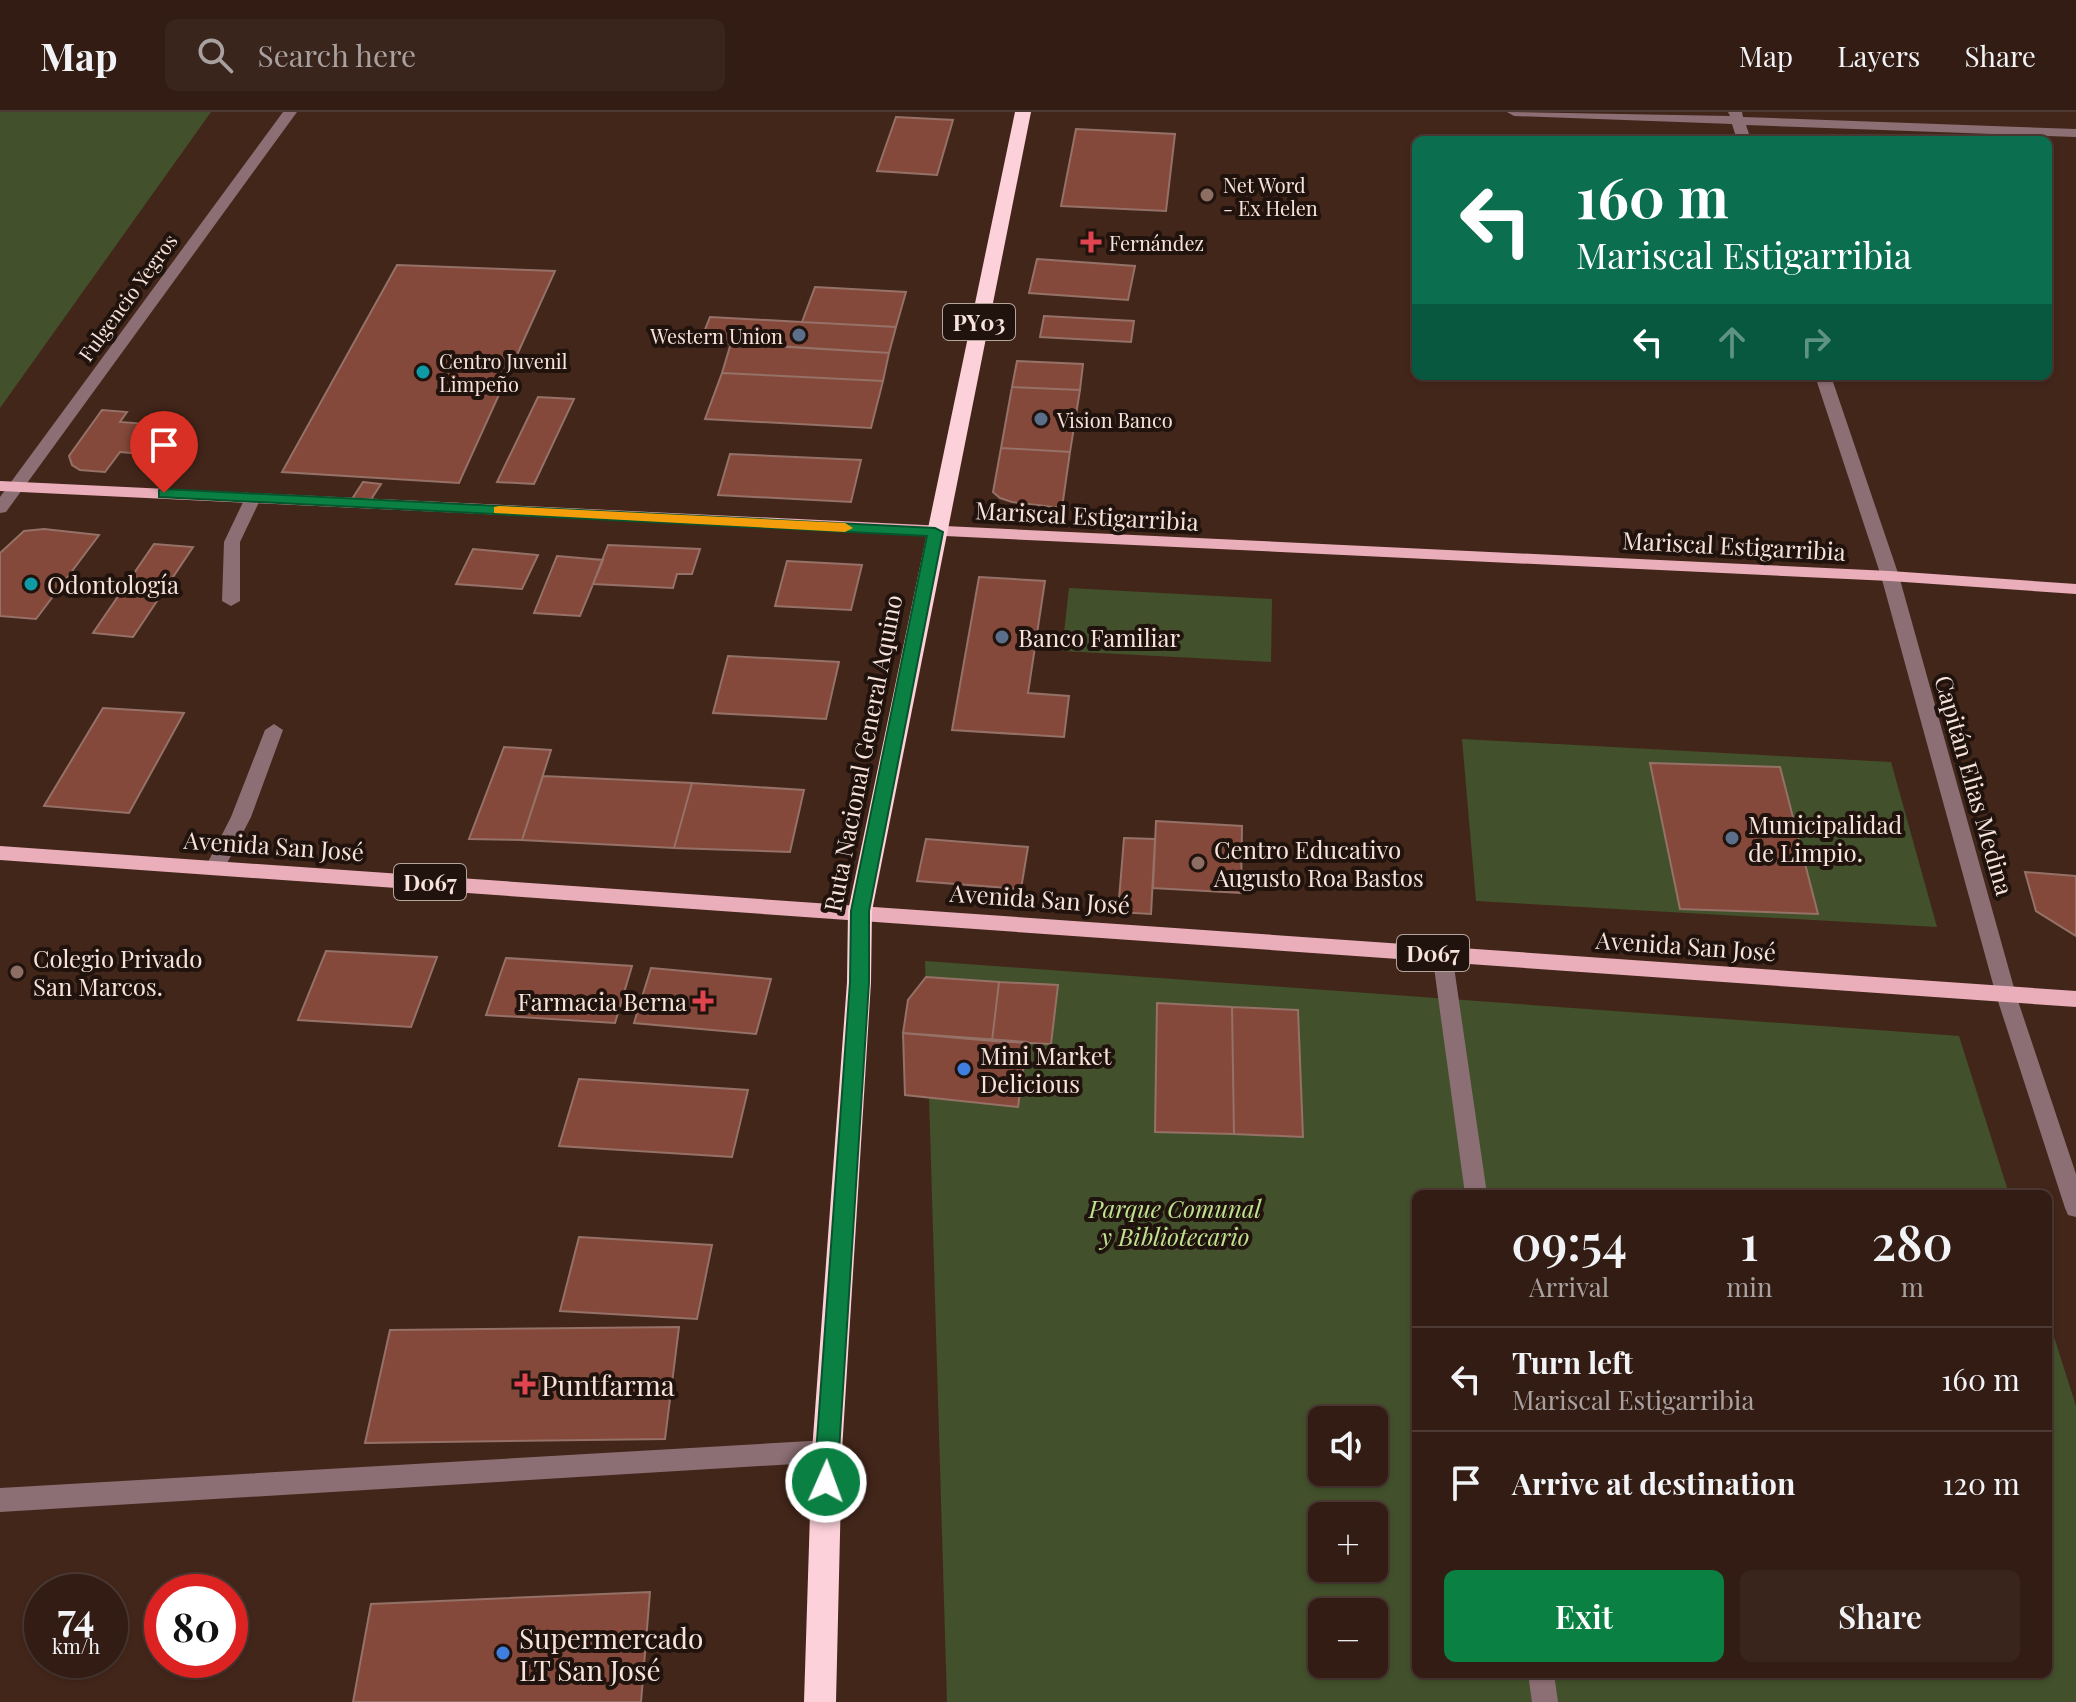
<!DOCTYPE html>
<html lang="en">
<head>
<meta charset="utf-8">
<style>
	:root { --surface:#321c14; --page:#3a251d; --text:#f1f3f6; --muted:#a8a1a0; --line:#4d3a34; --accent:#0b8043 }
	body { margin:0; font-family:"Playfair Display",serif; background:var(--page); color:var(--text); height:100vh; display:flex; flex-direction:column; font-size:30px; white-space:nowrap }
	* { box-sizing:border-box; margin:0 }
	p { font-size:26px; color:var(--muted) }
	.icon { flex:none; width:44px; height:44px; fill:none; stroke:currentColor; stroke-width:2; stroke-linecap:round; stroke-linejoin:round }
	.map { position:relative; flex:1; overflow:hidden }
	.sheet { position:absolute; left:1412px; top:1078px; width:640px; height:488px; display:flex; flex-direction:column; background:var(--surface); border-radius:12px; box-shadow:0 2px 6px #0004,0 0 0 2px var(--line) }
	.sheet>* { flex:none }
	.hud { position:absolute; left:1412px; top:24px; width:640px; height:244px; border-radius:12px; box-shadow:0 2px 6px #0004,0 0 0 2px var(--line); background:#0b6e4f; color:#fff; overflow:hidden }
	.controls { position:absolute; left:1308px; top:1294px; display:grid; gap:16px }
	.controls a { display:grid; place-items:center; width:80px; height:80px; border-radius:12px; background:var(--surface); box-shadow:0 2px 6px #0004,0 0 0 2px var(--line); font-size:40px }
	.speed { position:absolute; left:24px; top:1462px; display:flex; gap:16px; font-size:40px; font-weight:700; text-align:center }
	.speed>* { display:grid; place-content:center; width:104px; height:104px; border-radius:50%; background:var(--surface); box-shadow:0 2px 6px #0004,0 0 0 2px var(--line); line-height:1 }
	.speed small { font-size:20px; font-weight:400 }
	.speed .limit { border:12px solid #d22; background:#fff; color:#111 }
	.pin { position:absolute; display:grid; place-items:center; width:68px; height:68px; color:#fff; margin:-82px -34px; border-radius:50% 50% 50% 0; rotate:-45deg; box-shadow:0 0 8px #0007 }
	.pin .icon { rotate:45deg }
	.me { position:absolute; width:88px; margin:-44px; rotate:2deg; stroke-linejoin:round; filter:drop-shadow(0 0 6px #0008) }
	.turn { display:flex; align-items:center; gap:28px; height:168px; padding:0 32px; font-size:36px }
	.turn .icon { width:104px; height:104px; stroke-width:2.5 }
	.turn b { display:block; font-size:56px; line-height:68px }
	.lanes { display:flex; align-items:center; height:76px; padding:0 32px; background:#0003; justify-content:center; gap:40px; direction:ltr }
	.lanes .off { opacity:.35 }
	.eta { display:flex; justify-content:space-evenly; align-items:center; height:136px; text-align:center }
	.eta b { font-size:48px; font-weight:600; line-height:56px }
	.cta { display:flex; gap:16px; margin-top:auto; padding:16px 32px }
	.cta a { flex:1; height:92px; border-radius:12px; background:var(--accent); color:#fff; font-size:32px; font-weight:600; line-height:92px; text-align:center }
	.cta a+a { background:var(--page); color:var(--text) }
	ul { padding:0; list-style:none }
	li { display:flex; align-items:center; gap:24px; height:104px; padding:0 32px; border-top:2px solid var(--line) }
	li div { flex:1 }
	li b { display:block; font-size:30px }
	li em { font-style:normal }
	header { display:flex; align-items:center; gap:48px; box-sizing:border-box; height:112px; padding:0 40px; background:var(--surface); border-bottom:2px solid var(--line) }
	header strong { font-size:38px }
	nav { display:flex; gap:44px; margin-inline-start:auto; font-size:28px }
	.search { width:560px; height:72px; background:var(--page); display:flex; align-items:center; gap:20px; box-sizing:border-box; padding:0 28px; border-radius:12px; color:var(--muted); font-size:30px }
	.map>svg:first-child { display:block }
</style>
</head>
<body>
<header>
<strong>Map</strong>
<div class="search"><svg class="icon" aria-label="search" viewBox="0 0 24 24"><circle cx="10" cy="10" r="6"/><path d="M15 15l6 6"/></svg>Search here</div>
<nav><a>Map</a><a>Layers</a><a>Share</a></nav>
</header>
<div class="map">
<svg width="2076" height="1590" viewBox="0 0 2076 1590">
	<rect width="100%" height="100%" fill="#43261a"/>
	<path fill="#42512b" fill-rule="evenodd" d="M0,0H211L0,296Z
		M1069,476L1272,487L1271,550L1062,539Z
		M1462,627L1891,650L1937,815L1476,789Z
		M925,849L1959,924L2009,1082H1416V1562H2048V1206L2076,1294V1590H947ZM1322,1308H1374V1360H1322ZM1322,1404H1374V1456H1322ZM1322,1500H1374V1552H1322Z"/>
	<path fill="#84493a" stroke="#957167" stroke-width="2" d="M896,5L953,8L937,63L877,59Z
		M1076,17L1175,22L1166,99L1061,94Z
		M1037,147L1135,154L1128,188L1029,181Z
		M397,153L555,159L459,371L282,360Z
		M815,175L906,180L896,215L802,210Z
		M1044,204L1134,209L1131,230L1040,225Z
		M710,205L802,210L896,215L889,241L700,230Z
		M731,231L889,241L883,269L722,261Z
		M1017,249L1083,252L1080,278L1012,275Z
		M722,261L883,269L871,316L705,307Z
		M1012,275L1080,278L1070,340L1001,336Z
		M538,285L574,287L534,372L497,370Z
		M102,298L127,300L120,310L174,314L154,343L120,340L105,360L80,358L72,353L69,344Z
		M1001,336L1070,340L1062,396L1012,390L1000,386L993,380Z
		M730,342L861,348L851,390L718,383Z
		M363,370L381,372L370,389L352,387Z
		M44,417L99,423L36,507L0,504V441L24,419Z
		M154,432L193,435L133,525L93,521Z
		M608,433L700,437L692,462H677L673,476L593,472Z
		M473,437L538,443L522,477L456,472Z
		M557,444L603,448L580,504L534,501Z
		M787,449L862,453L851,498L775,494Z
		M979,465L1045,469L1028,581L1069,584L1064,625L952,618Z
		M728,544L839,550L826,607L713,601Z
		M103,596L184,601L129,701L44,694Z
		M504,635L551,638L522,728L469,727Z
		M1650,651L1780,655L1818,802L1680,797Z
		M543,664L692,671L674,736L522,728Z
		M692,671L804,678L790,740L674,736Z
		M1156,709L1242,714L1241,781L1153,776Z
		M1124,726L1155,727L1151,802L1118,800Z
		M926,727L1028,735L1021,777L917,769Z
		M2025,760L2076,764V824L2036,799Z
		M326,839L437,845L411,915L298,908Z
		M506,846L632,854L615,911L486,903Z
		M651,856L771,867L756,922L634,911Z
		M926,865L999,870L992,929L903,921L908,888Z
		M999,870L1058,873L1051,932L992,929Z
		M1157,891L1232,895L1234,1022L1155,1020Z
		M1232,895L1298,898L1303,1025L1234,1022Z
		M903,921L1027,930L1018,995L905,983Z
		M579,967L748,978L732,1045L559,1034Z
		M579,1125L712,1133L697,1207L560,1199Z
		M679,1215L665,1327L365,1331L390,1218Z
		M650,1480L641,1590H353L371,1492Z"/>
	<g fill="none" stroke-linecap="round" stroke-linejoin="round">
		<path fill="#8c6f75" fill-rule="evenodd" d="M283,0H297L6,400L0,401V385Z
			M1507,0L1730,4L1728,0H1742L1743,5L2076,17V25L1746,13L1751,28H1737L1732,12L1514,4Z
			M1815,264H1831L1899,464L2016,883L2076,1062V1105L2068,1103L2065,1096L1996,883L1881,464Z
			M253,381L261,386L240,430V489L231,494L222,489L224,430L245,386Z
			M274,612L283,618L251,705L222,761H208L205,756L231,705L265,618Z
			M1442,833L1449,836L1452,841L1487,1082H1465L1432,841L1435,836Z
			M827,1328L836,1331L839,1339L836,1347L827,1350L0,1400V1376Z
			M1528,1562H1554L1558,1590H1532Z"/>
		<path fill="#eaaebb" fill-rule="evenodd" d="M0,369L1890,459L2076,472V482L1890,469L0,379Z
			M0,734L2076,879V895L0,748Z"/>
		<path fill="#fdd1da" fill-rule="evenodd" d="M1015,0H1031L872,799L871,870L842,1339L836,1590H804L812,1339L847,870L848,799Z"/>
	</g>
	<path fill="#0b8043" stroke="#07532c" stroke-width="2" d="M164,377L935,416L943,420L869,799V870L837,1370L834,1378L826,1381L818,1378L814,1370L850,870L851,799L927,424L159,385V378Z"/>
	<path fill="#f59e0b" d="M499,394L845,411L853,416L845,420L494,401V395Z"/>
	<g fill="#8d6e63" stroke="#20130d" stroke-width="3">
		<circle cx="1207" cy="83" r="8"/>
		<circle cx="1198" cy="751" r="8"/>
		<circle cx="17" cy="860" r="8"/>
	</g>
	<g fill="#e0444e" stroke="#20130d" stroke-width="3">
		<path d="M1087 118h8v8h8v8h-8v8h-8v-8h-8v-8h8z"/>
		<path d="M699 877h8v8h8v8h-8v8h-8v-8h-8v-8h8z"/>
		<path d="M521 1260h8v8h8v8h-8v8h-8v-8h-8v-8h8z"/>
	</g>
	<g fill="#5c6f8a" stroke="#20130d" stroke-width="3">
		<circle cx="799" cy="223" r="8"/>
		<circle cx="1041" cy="307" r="8"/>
		<circle cx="1002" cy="525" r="8"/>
		<circle cx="1732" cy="726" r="8"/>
	</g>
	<g fill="#0f9aa8" stroke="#20130d" stroke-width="3">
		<circle cx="423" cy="260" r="8"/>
		<circle cx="31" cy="472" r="8"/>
	</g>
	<g fill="#3f7fe0" stroke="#20130d" stroke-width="3">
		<circle cx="964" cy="957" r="8"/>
		<circle cx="503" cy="1541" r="8"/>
	</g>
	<g text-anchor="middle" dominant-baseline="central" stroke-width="8" stroke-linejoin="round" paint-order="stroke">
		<g font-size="20" fill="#f7e3db" stroke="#20130d" text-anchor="start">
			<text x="1223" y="72">Net Word<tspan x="1223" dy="23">- Ex Helen</tspan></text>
			<text x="1109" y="130">Fernández</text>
			<text x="783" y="223" text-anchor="end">Western Union</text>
			<text x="439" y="248">Centro Juvenil<tspan x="439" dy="23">Limpeño</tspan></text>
			<text x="1057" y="307">Vision Banco</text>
		</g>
		<g font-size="20" fill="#f7e3db" stroke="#20130d">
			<text transform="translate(127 185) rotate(-54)">Fulgencio Yegros</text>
		</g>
		<g fill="#20130d" stroke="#b6a59d" stroke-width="2">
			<rect x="943" y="192" width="72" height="36" rx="6"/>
			<rect x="394" y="752" width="72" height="36" rx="6"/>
			<rect x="1397" y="823" width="72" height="36" rx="6"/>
		</g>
		<g font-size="22" font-weight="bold" fill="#f7e3db">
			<text x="979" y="210">PY03</text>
			<text x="430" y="770">D067</text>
			<text x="1433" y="841">D067</text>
		</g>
		<g font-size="24" fill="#f7e3db" stroke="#20130d">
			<text transform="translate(1087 403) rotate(3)">Mariscal Estigarribia</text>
			<text transform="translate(1734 433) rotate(3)">Mariscal Estigarribia</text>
			<text transform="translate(862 641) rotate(-79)">Ruta Nacional General Aquino</text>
			<text transform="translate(1975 673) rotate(74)">Capitán Elias Medina</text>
			<text transform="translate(274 733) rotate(4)">Avenida San José</text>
			<text transform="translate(1040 786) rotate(4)">Avenida San José</text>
			<text transform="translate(1686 833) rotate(4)">Avenida San José</text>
		</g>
		<g font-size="24" fill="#f7e3db" stroke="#20130d" text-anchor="start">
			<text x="47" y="472">Odontología</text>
			<text x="1018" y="525">Banco Familiar</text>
			<text x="1748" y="712">Municipalidad<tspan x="1748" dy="28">de Limpio.</tspan></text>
			<text x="1214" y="737">Centro Educativo<tspan x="1214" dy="28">Augusto Roa Bastos</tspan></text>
			<text x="33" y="846">Colegio Privado<tspan x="33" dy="28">San Marcos.</tspan></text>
			<text x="687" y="889" text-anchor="end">Farmacia Berna</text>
			<text x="980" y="943">Mini Market<tspan x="980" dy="28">Delicious</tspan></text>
		</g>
		<g font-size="24" font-style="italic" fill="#c0e390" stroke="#20130d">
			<text x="1175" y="1096">Parque Comunal<tspan x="1175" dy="28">y Bibliotecario</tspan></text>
		</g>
		<g font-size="28" fill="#f7e3db" stroke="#20130d" text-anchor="start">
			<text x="541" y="1272">Puntfarma</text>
			<text x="519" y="1525">Supermercado<tspan x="519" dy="32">LT San José</tspan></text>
		</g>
	</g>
</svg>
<div class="controls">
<a><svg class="icon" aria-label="sound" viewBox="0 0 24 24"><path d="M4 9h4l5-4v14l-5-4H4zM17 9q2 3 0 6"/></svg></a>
<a>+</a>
<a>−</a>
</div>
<div class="speed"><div>74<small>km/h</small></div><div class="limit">80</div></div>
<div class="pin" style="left:164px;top:381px;background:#d93025"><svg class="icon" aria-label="arrive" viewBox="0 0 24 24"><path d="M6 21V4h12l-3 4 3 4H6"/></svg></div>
<svg class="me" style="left:826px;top:1370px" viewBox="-20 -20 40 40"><circle r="17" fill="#0b8043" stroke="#fff" stroke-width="3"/><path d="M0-11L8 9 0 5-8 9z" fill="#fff"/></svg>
<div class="hud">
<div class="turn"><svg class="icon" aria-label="left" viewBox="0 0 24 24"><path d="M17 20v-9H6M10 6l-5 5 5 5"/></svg><div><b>160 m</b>Mariscal Estigarribia</div></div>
<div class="lanes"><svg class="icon" aria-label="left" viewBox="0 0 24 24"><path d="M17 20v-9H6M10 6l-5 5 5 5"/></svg><svg class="icon off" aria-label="ahead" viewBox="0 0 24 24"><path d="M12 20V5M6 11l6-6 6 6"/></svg><svg class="icon off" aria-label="right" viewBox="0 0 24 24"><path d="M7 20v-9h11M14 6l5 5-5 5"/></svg></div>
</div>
<section class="sheet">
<div class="eta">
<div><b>09:54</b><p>Arrival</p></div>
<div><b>1</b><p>min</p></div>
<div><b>280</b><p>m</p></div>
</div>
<ul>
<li><svg class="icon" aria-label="left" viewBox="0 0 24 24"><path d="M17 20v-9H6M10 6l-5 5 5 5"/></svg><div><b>Turn left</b><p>Mariscal Estigarribia</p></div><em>160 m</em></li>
<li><svg class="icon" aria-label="arrive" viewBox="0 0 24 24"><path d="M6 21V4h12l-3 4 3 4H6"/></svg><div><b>Arrive at destination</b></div><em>120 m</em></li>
</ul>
<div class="cta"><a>Exit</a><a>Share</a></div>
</section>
</div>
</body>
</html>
